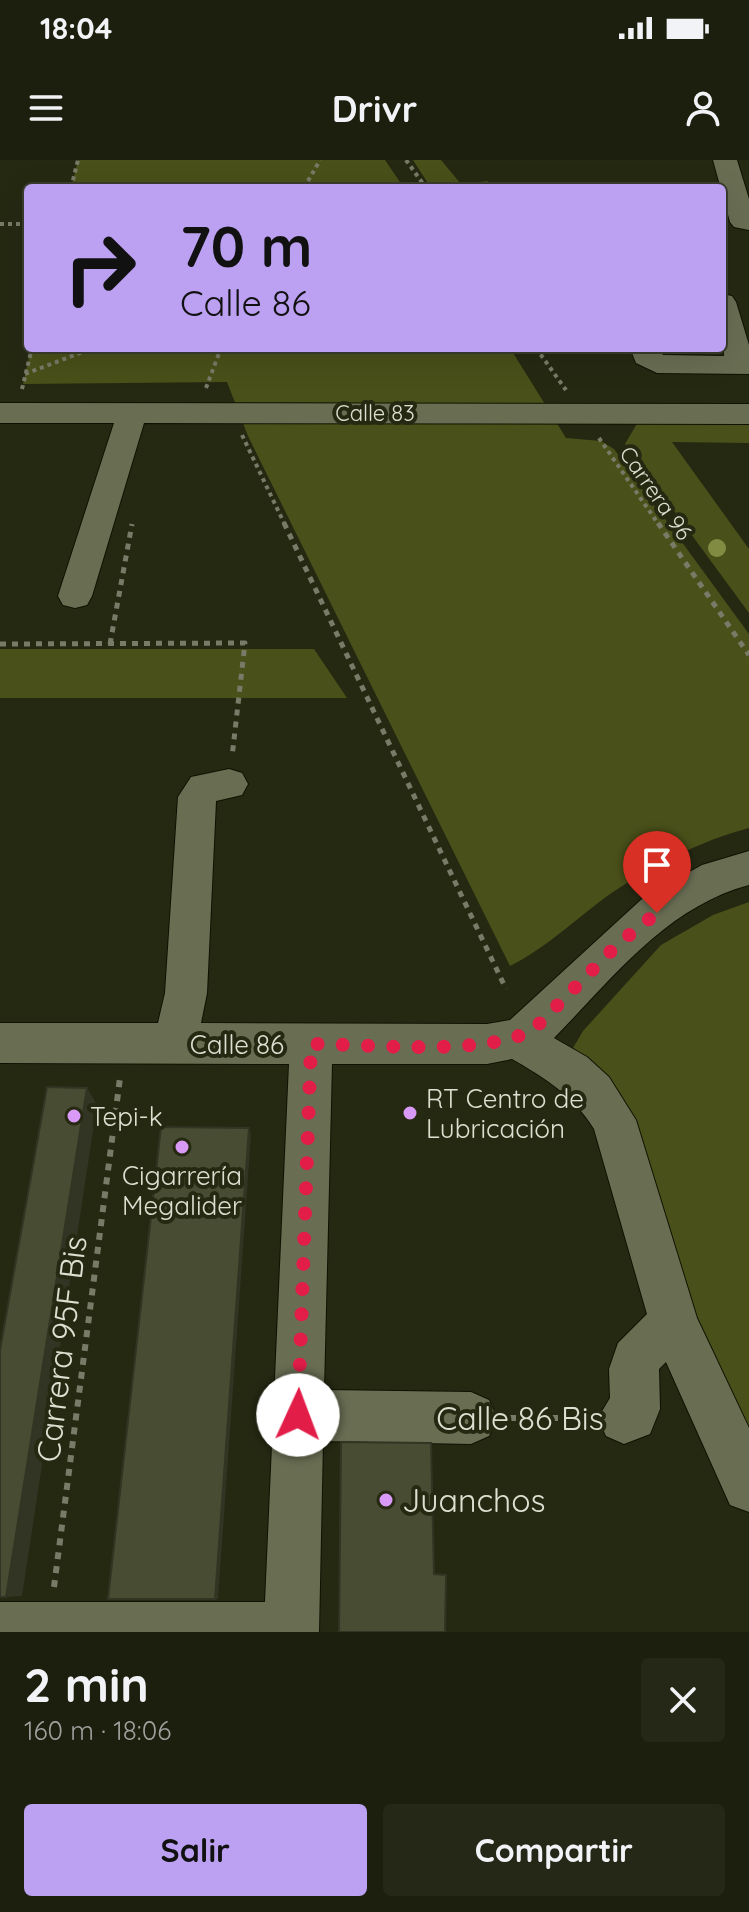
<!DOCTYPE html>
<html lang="es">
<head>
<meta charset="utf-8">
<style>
	:root { --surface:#1c1f0e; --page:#252717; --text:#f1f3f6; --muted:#a0a29e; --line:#3a3d2e; --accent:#bca0f2 }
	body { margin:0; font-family:Quicksand,sans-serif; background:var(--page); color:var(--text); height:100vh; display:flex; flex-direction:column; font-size:30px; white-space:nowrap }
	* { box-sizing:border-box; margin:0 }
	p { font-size:26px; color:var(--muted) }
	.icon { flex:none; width:44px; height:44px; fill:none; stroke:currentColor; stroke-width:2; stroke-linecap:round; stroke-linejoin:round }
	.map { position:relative; height:1472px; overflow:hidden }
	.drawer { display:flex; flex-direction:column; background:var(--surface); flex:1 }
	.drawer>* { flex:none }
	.guide { position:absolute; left:24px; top:24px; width:702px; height:168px; border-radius:8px; box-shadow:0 8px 32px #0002,0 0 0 2px var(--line); background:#bca0f2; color:#111; overflow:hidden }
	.pin { position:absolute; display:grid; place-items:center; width:68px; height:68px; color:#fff; margin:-82px -34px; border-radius:50% 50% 50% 0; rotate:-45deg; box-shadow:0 0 8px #0007 }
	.pin .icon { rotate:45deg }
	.me { position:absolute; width:88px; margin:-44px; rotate:2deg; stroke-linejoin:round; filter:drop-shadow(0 0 6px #0008) }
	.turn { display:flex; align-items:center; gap:28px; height:168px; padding:0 24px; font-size:36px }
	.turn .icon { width:104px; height:104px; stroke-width:2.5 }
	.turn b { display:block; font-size:56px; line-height:68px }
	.round { display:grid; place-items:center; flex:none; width:84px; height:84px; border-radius:8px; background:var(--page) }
	.overview { display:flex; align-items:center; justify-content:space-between; height:136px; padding:0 24px }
	h1 { font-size:48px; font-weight:700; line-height:60px }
	.cta { display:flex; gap:16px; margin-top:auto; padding:16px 24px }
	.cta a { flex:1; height:92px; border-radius:8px; background:var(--accent); color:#111; font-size:32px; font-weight:700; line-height:92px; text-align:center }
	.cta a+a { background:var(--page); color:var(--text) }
	.status { display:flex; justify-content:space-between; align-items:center; height:56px; padding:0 40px; background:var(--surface); direction:ltr }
	.status svg { height:22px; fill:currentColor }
	header { display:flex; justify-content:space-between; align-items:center; height:104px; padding:0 24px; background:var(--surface); font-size:36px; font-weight:700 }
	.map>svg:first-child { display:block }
</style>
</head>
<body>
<div class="status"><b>18:04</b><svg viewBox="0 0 49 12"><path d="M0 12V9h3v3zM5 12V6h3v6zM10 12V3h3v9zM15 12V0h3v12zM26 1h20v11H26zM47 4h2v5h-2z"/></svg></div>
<header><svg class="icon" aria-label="menu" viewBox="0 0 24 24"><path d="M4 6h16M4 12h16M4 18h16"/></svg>Drivr<svg class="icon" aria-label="person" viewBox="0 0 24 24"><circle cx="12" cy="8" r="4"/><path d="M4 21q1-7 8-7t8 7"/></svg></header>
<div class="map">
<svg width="749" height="1472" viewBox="0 0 749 1472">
	<rect width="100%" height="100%" fill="#262912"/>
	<path fill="#4a5019" d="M78,0H385L404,28H71Z
		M413,0H441L461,24L488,21L489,28H431Z
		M31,188H510L566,278L601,281L614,289L749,474V668C702,680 650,707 610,734C577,758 546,788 510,806L248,276L227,222L23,224Z
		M638,262H749V283L672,282L749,389V453L625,284Z
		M0,489H314L347,538H0Z
		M749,742V1282L573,888L583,871L661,785L713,755Z"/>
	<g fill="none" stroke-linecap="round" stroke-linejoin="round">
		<g stroke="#0f1200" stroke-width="2">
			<path id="minor" d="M713,0H737L749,39V70L734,67L730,62Z
				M722,134L732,136L736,142L749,185V214L657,213L636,203L630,188H658L663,195L724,196Z
				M0,243L749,244V264L144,263L92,436L87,445L75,448L63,445L58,436L114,263H0Z
				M229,609L242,613L248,624L242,635L216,641L207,833L201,863L487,864L510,860L643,738L702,705L749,691V725C666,747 612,819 554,878L587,897L609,917L636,960L697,1158L749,1268V1352L730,1345L666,1202L659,1209L660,1249L650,1274L624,1284L606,1276L598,1258L610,1238L609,1209L618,1183L647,1154L594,969C574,936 545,918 512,899L487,904H332L324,1230L471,1232L489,1240L497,1258L489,1276L471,1284L323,1281L319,1472H0V1442H265L289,904L0,903V863H158L165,833L178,637L191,617Z"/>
		</g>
		<path stroke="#787b67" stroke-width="4" stroke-dasharray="4 4" stroke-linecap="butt" d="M406,0L426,28
			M71,28L78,0
			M304,28L320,0
			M0,64H28
			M536,188L566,230
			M25,214L93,188
			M206,228L221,188
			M22,229L32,188
			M242,275L285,365
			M599,278L659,365"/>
		<path stroke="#787b67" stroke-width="5" stroke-dasharray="6 6" stroke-linecap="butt" d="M284,363L506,829
			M658,363L749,495
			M0,484L245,483L232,597
			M110,484L132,364"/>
		<path stroke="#787b67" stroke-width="6" stroke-dasharray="7 7" stroke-linecap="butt" d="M509,1258H587
			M54,1427L120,918"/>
		<use href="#minor" fill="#696e53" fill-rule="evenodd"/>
	</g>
	<circle fill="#818b42" cx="717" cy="388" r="9"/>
	<path fill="#323523" d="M87,928L97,945L22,1436L6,1437Z
		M249,968L251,975L218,1439H215Z"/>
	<path fill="#474c32" stroke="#323523" stroke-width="2" d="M47,927L87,928L6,1437H0V1190Z
		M161,967L249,968L215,1439H108Z
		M341,1282L431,1283L434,1414L446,1415L445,1472H339Z"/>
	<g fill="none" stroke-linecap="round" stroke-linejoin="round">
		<path stroke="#e11d48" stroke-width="14" stroke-dasharray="0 25.2" d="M298,1255L311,884C372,884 481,897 533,870L619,783L657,753"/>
	</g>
	<g fill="#d99af7" stroke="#262912" stroke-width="3">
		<circle cx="410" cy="953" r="8"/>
		<circle cx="74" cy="956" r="8"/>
		<circle cx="182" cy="987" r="8"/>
		<circle cx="386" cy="1340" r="8"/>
	</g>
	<g text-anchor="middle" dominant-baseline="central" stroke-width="8" stroke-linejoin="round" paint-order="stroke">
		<g font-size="22" fill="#dde0d1" stroke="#262912">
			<text x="375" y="253">Calle 83</text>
			<text transform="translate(656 333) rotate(55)">Carrera 96</text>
		</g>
		<g font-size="26" fill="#dde0d1" stroke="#262912">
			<text x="237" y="884">Calle 86</text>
		</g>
		<g font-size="26" fill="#dde0d1" stroke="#262912" text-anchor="start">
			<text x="426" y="938">RT Centro de<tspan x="426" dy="30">Lubricación</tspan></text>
			<text x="90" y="956">Tepi-k</text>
			<text x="182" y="1015" text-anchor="middle">Cigarrería<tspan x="182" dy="30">Megalider</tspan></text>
		</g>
		<g font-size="32" fill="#dde0d1" stroke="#262912">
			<text transform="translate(61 1189) rotate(-83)">Carrera 95F Bis</text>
			<text x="520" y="1258">Calle 86 Bis</text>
		</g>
		<g font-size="32" fill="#dde0d1" stroke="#262912" text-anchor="start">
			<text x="402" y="1340">Juanchos</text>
		</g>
	</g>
</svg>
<div class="pin" style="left:657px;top:753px;background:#d93025"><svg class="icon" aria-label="arrive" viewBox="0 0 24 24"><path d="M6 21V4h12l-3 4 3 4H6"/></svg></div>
<svg class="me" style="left:298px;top:1255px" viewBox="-20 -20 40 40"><circle r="19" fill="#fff"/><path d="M0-13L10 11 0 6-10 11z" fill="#e11d48"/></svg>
<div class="guide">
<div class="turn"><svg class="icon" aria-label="right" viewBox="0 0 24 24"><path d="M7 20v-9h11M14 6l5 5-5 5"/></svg><div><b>70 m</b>Calle 86</div></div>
</div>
</div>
<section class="drawer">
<div class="overview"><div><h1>2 min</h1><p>160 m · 18:06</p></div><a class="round"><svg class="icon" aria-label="close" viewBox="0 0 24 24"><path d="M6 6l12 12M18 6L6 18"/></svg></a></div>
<div class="cta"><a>Salir</a><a>Compartir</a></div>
</section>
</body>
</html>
